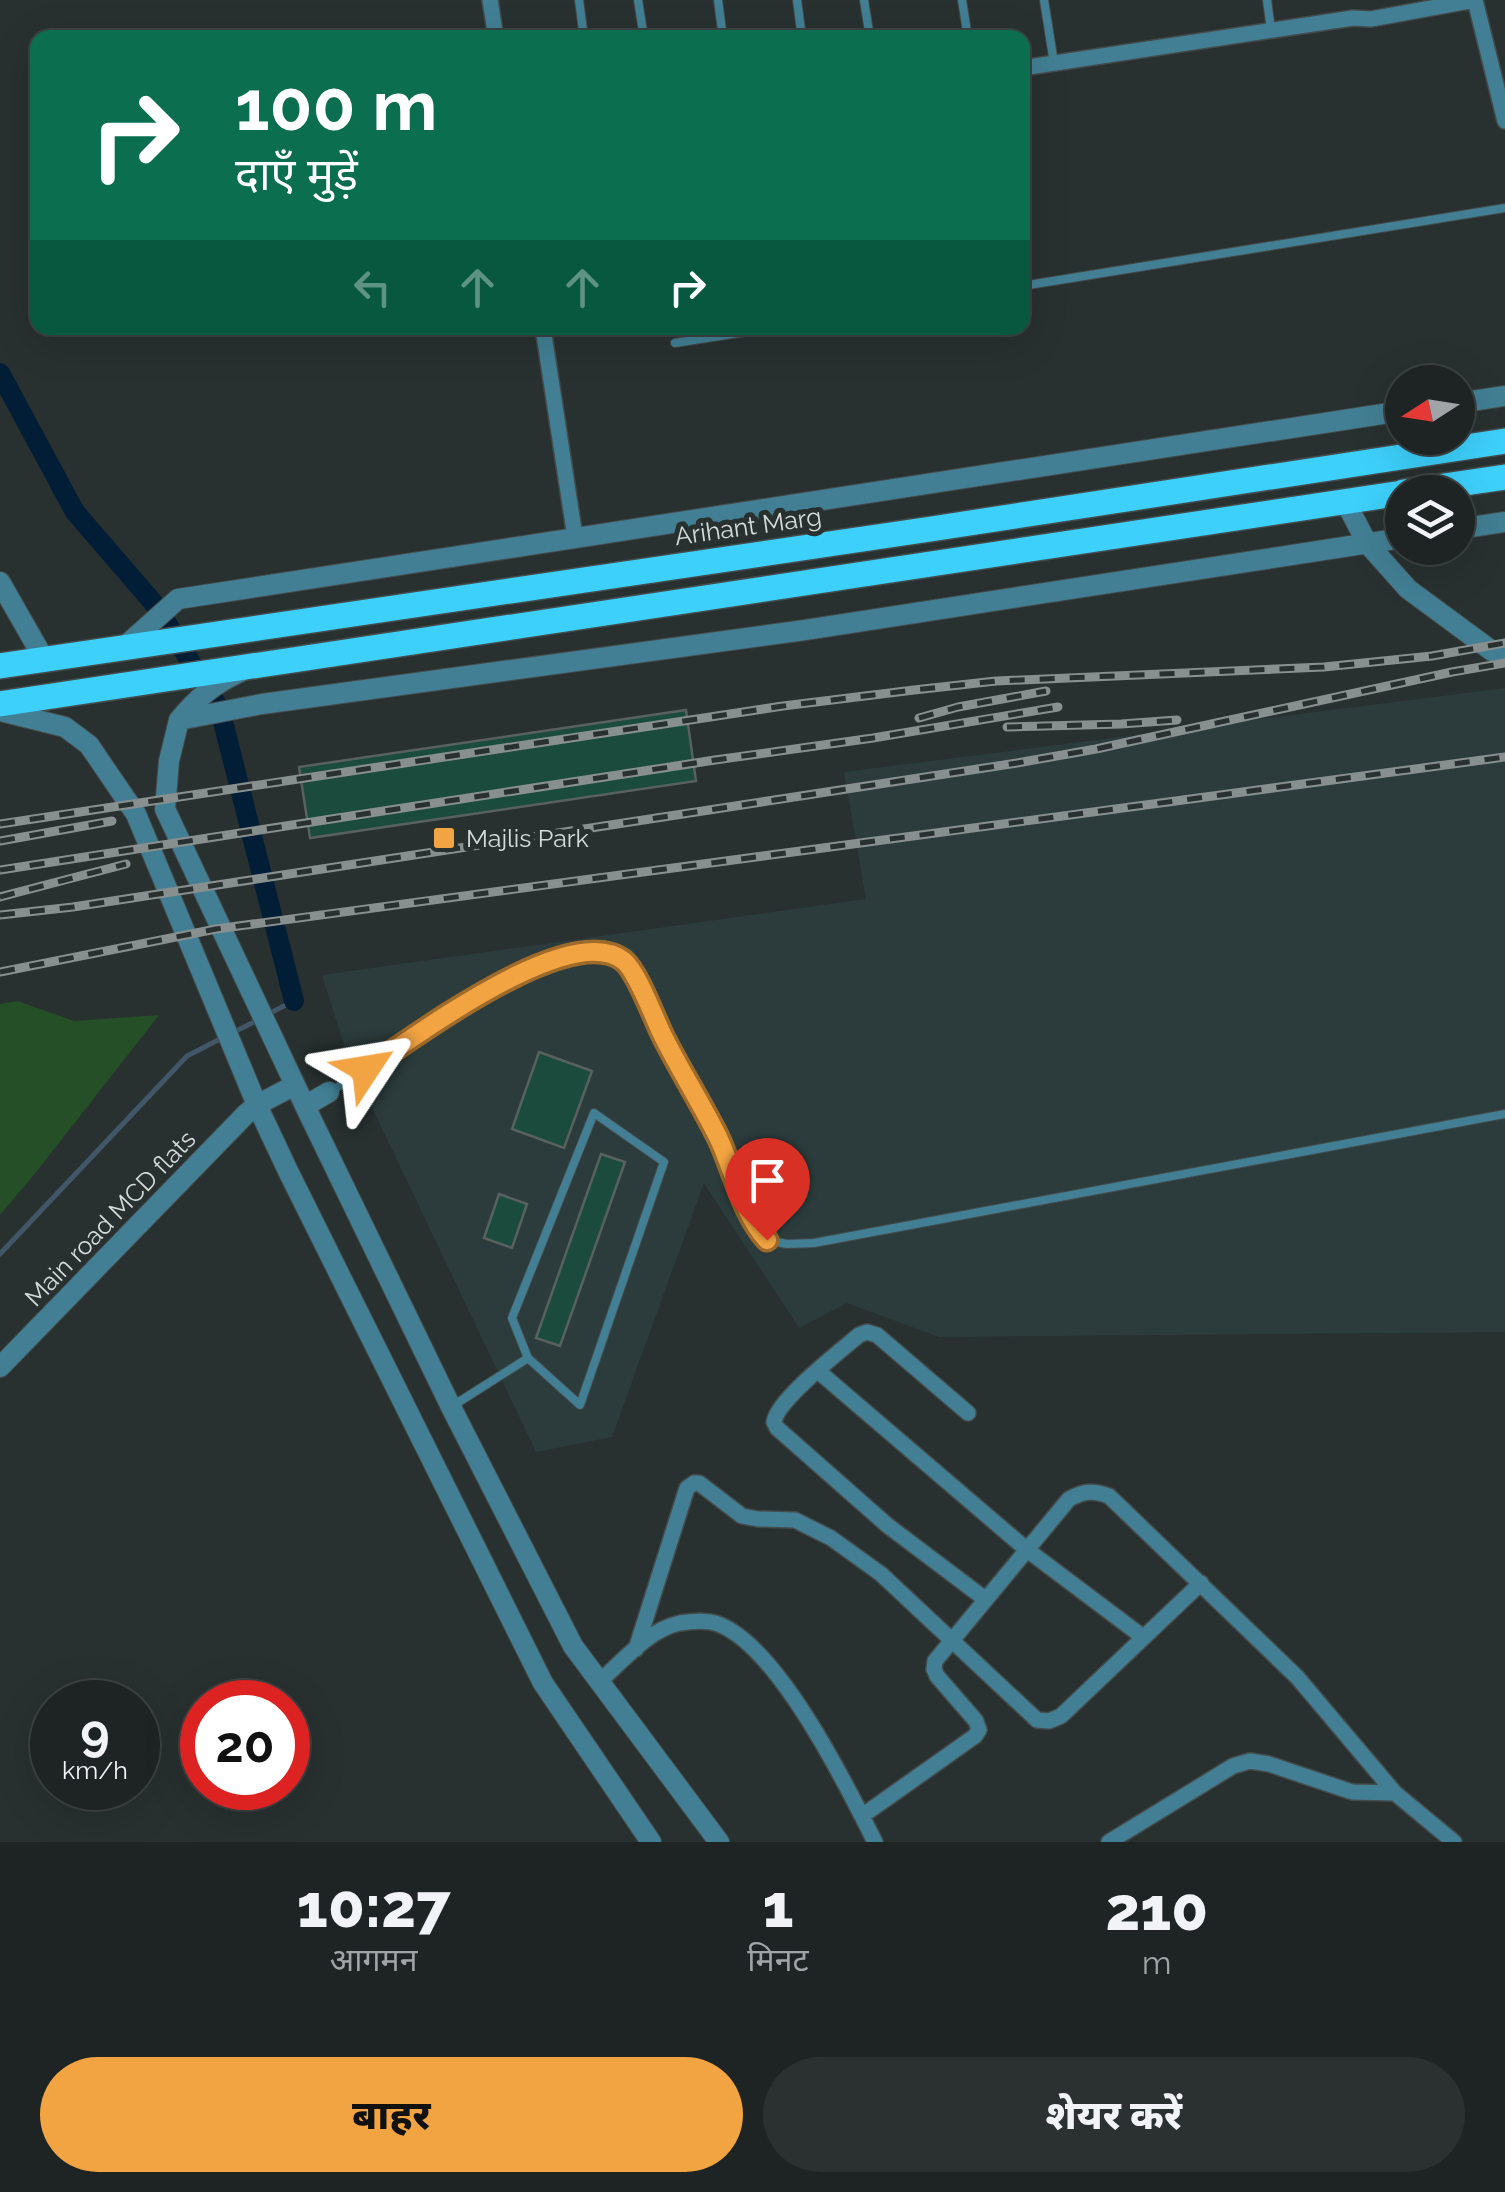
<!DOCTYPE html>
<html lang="hi">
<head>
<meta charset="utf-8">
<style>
	:root { --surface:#1e2424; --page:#2b3031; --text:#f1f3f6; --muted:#a1a4a6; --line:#3c4141; --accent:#f3a442 }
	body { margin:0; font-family:Raleway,"Noto Sans Devanagari",sans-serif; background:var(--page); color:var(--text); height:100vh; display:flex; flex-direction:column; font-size:38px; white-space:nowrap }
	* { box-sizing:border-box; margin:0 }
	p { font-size:32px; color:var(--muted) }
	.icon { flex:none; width:55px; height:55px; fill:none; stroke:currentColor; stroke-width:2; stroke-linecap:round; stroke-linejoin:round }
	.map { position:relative; height:1842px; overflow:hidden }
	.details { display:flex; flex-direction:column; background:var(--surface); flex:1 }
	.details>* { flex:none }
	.guide { position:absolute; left:30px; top:30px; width:1000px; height:305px; border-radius:20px; box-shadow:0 10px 40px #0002,0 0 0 2px var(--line); background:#0b6e4f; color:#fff; overflow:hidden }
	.needle { width:65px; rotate:258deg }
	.controls { position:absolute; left:1385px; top:365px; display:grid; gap:20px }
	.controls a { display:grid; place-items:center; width:90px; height:90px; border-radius:50%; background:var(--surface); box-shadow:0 10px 40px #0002,0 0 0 2px var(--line); font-size:50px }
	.speed { position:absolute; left:30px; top:1680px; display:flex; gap:20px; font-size:50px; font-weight:700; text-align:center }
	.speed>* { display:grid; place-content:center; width:130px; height:130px; border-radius:50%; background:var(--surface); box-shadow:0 10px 40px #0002,0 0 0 2px var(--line); line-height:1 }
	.speed small { font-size:25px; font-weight:400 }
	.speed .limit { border:15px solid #d22; background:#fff; color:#111 }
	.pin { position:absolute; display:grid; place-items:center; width:85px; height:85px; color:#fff; margin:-102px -42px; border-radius:50% 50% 50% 0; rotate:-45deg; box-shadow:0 0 10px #0007 }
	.pin .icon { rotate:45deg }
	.me { position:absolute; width:110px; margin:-55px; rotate:57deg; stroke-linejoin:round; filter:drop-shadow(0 0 8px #0008) }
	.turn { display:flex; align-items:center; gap:35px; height:210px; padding:0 40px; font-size:45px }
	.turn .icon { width:130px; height:130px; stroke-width:2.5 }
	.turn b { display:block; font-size:70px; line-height:85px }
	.lanes { display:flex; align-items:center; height:95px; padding:0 40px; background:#0003; justify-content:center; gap:50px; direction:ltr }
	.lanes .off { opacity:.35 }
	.eta { display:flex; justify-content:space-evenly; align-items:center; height:170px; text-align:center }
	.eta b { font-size:60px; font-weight:800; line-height:70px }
	.cta { display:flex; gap:20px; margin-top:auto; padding:20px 40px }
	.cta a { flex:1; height:115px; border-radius:60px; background:var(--accent); color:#111; font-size:40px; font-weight:800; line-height:115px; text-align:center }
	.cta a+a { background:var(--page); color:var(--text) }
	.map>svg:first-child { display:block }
</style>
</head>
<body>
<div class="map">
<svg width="1505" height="1842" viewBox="0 0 1505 1842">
	<rect width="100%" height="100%" fill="#283030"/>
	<path fill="#2c3c3c" d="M1505,688V1332L939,1337L847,1303L799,1328L704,1183L612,1437L536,1452L348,1057L322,975L866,899L844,772Z"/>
	<path fill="#244f27" d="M18,1001L74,1021L159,1015L37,1171L0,1215V1004Z"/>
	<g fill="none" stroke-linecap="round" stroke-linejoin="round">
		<path stroke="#415768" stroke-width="5" d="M268,1014L294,1001
			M232,1033L258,1020
			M0,1254L187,1056L222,1038"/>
		<path stroke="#021e36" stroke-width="20" d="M0,373L75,512L157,607L220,710L294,1001"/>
	</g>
	<path fill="#1b4b3d" stroke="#59615e" stroke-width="2.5" d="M686,710L696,781L310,838L299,767Z
		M539,1052L592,1071L564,1148L512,1129Z
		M601,1154L625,1162L560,1346L536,1338Z
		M499,1194L527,1204L512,1248L484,1238Z"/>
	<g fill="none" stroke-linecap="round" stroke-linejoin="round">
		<g stroke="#444b4b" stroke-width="10">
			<path id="service" d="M579,0L584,38
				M638,0L644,38
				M718,0L723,38
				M797,0L802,38
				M864,0L870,38
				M962,0L968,38
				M1044,0L1054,63
				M1267,0L1271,30
				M1022,286L1505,208
				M675,343L770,328
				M333,1090L503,981L553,958L596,951L624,961L641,988L662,1034L718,1137L754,1226L767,1240L787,1244L814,1243L1505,1114
				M454,1405L528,1358L512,1318L594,1113L664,1162L580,1405L528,1358"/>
		</g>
		<g stroke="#444b4b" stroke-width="18">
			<path id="minor" d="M490,0L496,38
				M1022,68L1353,18L1371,19L1475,0L1505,121
				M543,328L575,537
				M818,1371L1026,1549L1143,1637
				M968,1413L877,1335L867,1332L859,1335C839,1352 777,1400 774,1422L777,1428L887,1525L985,1599
				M636,1649L687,1488L694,1483H699L742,1516L758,1519L795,1520L831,1538L881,1574L1037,1720L1049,1721L1061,1716L1201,1583
				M599,1682C622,1662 649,1629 680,1623C692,1621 707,1620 718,1624C778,1646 847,1786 875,1842
				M862,1816L975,1736L979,1730L976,1721L937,1676L934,1669L935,1661L1069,1499C1084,1491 1093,1490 1109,1496L1297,1677L1395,1793L1454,1842
				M1109,1842L1233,1766L1250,1761L1269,1764L1352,1792L1395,1793"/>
		</g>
		<g stroke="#444b4b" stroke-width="22">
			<path id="tertiary" d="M1458,403L1505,396
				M1345,501L1367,543L1408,589L1492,651L1505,656
				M1458,529L1505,522
				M0,582L44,659
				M123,648L178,599L1402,411
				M0,711L65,727L89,745L136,814L257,1105L288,1171L543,1683L651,1842
				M179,720C197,698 214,684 240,672
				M305,1106L329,1092
				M0,1367L247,1113L257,1105L295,1085
				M719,1842L573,1646L451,1407L305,1106L165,809L169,761L179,720L262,704L805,630L1402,538"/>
		</g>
		<g stroke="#444b4b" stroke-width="28">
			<path id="primary" d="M1403,492L1505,477
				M0,666L931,529L1505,441
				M0,704L1402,493"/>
		</g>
		<use href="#service" stroke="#427f94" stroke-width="8"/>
		<use href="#minor" stroke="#427f94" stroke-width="15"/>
		<use href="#tertiary" stroke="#427f94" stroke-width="20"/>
		<use href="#primary" stroke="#3dd0fb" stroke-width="25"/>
		<g stroke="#888f8f" stroke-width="9">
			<path id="rail" d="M919,718L958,707L1046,691
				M1007,727L1121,724L1177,720
				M0,824L783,706L914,690L996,681L1324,667L1432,656L1505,643
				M0,841L112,821
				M0,870L715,760L873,738L1058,707
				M0,897L126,864
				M0,915L73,907L1017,763L1096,749L1452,672L1505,663
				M0,972L216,929L1505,757"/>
		</g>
		<use href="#rail" stroke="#283030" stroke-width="5" stroke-dasharray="15" stroke-linecap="butt"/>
	</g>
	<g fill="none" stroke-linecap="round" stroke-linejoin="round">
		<g stroke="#9e6b2b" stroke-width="25">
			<path id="route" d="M366,1069C413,1039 571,918 624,961C638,973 654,1018 663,1036C680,1070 701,1103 718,1137C734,1171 742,1212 767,1240"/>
		</g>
		<use href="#route" stroke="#f3a442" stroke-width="18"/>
	</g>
	<rect fill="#f3a442" stroke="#283030" stroke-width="4" x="432" y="826" width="24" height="24" rx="5"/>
	<g text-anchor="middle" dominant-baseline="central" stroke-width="10" stroke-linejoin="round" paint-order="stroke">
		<g font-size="25" fill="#d5dbdb" stroke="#283030">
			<text transform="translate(748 526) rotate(-8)">Arihant Marg</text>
			<text transform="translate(110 1218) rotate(-46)">Main road MCD flats</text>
		</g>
		<g font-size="25" fill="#d5dbdb" stroke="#283030" text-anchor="start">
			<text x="466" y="838">Majlis Park</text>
		</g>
	</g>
</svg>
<div class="controls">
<a><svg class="needle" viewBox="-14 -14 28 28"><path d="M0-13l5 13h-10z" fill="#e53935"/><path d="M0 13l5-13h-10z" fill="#a1a4a6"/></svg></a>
<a><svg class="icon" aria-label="layers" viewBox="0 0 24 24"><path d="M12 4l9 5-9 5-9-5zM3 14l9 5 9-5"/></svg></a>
</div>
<div class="speed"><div>9<small>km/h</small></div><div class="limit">20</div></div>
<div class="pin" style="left:767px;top:1240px;background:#d93025"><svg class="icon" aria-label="arrive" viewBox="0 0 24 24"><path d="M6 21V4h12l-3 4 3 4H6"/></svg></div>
<svg class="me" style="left:366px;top:1069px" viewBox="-20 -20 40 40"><path d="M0-17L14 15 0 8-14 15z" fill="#f3a442" stroke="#fff" stroke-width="4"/></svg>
<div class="guide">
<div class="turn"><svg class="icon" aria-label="right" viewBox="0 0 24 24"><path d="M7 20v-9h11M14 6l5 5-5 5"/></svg><div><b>100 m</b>दाएँ मुड़ें</div></div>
<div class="lanes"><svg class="icon off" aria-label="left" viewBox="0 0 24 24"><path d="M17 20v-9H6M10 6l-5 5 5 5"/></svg><svg class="icon off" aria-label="ahead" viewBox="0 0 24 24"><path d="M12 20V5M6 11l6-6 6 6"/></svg><svg class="icon off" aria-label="ahead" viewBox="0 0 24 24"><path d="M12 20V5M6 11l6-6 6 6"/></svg><svg class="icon" aria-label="right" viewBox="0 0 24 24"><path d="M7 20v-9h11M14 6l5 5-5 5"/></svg></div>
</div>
</div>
<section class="details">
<div class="eta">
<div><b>10:27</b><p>आगमन</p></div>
<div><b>1</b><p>मिनट</p></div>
<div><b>210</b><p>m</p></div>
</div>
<div class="cta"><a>बाहर</a><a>शेयर करें</a></div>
</section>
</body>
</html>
